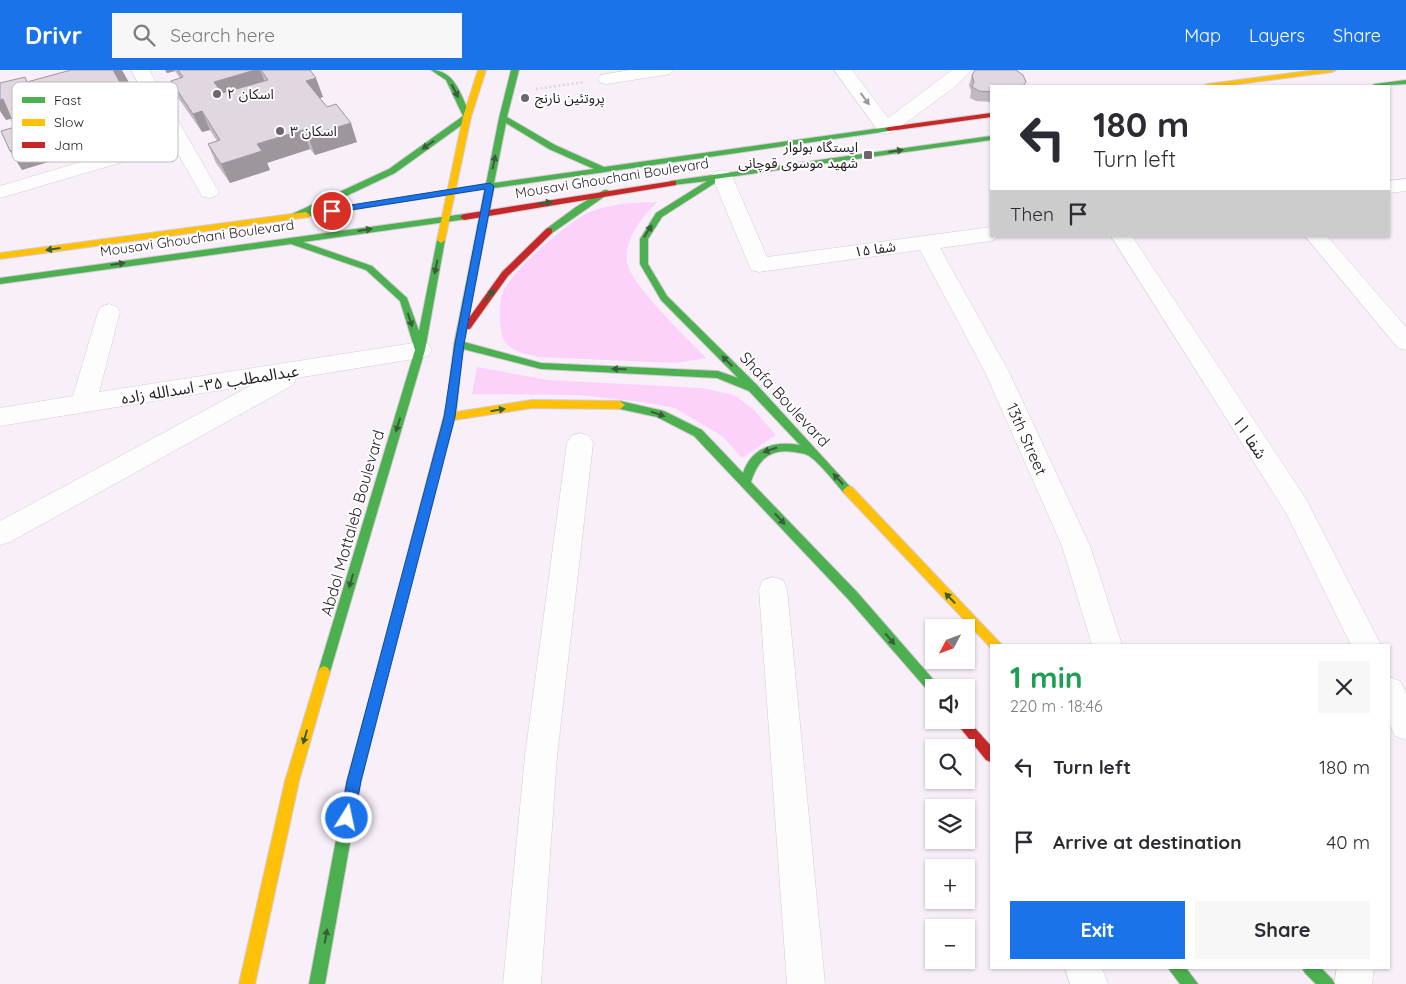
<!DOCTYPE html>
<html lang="en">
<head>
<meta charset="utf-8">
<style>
	:root { --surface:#fff; --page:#f7f7f7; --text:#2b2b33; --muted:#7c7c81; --accent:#1a73e8 }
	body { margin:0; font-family:Quicksand,"Noto Sans Arabic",sans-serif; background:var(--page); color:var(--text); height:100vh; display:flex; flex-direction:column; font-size:19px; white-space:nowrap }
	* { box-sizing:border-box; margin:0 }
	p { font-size:16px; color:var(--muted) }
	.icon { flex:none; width:28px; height:28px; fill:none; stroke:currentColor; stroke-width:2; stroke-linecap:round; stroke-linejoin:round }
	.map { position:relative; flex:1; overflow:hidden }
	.panel { position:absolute; left:990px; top:574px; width:400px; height:325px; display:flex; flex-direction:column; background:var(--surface); border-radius:0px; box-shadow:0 1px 4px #0004 }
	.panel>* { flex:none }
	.hud { position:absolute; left:990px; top:15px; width:400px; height:152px; border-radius:0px; box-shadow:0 1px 4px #0004; background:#fff; color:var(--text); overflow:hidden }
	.needle { width:32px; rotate:229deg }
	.fabs { position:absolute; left:925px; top:549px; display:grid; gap:10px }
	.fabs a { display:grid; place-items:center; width:50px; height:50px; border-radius:0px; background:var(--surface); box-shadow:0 1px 4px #0004; font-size:25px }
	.pin { position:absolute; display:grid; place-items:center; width:42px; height:42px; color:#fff; margin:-21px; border:2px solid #fff; border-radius:50%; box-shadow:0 1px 5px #0007 }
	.me { position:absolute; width:55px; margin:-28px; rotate:10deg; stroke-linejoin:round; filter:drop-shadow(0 0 4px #0008) }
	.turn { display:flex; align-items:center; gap:18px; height:105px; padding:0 20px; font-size:22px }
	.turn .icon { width:65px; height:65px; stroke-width:2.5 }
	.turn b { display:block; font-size:35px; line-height:42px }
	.then { display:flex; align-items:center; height:48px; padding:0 20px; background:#0003; gap:10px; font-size:19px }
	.round { display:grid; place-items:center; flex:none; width:52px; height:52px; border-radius:0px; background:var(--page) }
	.summary { display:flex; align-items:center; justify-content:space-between; height:85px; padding:0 20px }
	h1 { font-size:30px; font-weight:700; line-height:38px; color:#1e9e55 }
	.button { display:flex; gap:10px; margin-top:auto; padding:10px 20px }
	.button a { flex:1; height:58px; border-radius:0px; background:var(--accent); color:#fff; font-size:20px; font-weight:700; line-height:58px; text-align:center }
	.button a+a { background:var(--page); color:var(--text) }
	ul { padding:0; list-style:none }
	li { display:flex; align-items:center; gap:15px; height:75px; padding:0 20px }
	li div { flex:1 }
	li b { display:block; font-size:19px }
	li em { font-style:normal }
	header { display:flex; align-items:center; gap:30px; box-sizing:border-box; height:70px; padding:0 25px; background:var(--accent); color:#fff }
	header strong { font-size:24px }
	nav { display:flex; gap:28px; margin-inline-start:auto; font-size:18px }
	.search { width:350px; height:45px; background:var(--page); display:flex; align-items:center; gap:12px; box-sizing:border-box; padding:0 18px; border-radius:0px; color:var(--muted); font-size:19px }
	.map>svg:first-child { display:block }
</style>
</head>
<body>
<header>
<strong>Drivr</strong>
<div class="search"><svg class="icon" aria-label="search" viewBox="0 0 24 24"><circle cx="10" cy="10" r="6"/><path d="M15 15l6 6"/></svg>Search here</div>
<nav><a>Map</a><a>Layers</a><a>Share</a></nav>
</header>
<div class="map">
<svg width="1406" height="914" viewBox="0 0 1406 914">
	<rect width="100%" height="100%" fill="#f8eff8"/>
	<path fill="#fcd2fa" d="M657,132C642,147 624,169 627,192C630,214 688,269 706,288L676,293L538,287C528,284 517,283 509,276C501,270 501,261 500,252C500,242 499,232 503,222C513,200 564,155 586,144C608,133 633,133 657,132Z
		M477,297L548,310L702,318L734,325L753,339L776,365L742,388L722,366L675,338L643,332L578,325L472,324Z"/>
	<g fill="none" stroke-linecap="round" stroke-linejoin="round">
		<g stroke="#d4cbd4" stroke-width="1">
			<path id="street" d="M131,0H149L219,122L216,126L209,128L202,126L174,77L0,128V116L168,66Z
				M630,0H673L670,4L664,5L607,14L601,13L598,9L601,5Z
				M834,0H852L888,48L952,0H972L952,19L893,62L886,64L879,62Z
				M722,100L729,102L732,106L767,187L991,157V166H1000L991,171L940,178L1009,302L1090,476L1122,575H1092L1062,476L985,302L920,180L759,202L751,200L712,106L715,102Z
				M1406,109V121L1389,123V111Z
				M1111,166H1132L1306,429L1381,575H1351L1286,443Z
				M1305,166H1327L1406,257V280L1398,278Z
				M109,234L117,237L120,242L99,322L420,272L428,274L432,280L428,286L420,288L296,308L293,315L10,472L0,475V451L252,315L0,356V338L73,326L98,242L101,237Z
				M580,363L589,366L593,373L557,686L541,914H503L525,686L567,373L571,366Z
				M773,507L783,510L787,519L825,914H787L759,519L763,510Z
				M1389,607L1400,611L1406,623V670L1395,666L1389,653Z
				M1065,898H1102L1108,914H1070Z
				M1337,898H1374L1372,914H1334Z"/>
		</g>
		<g stroke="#d4cbd4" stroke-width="2">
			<path id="fast" d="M431,0C456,0 462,28 471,47L470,49L395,103L312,142L486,114L499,48L511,0H519L507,47L555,75L604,97L889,57L893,59L889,61L494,118L464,272L541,293L718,301L738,308L661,230L640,194V169L656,143L707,111L673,115H670V111L991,66V70L715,109V113L662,147L648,169V194L667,226L757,315L853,420L848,424L844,423C836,414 818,391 809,386C805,383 799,383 794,382C770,378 758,390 751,412L857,522L938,615L940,618H934V625L930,623L849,530L694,366L657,347L620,339L615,335L620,331L664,341L702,360L743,403C752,377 774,371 800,375L749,321L717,308L541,299L463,279L457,334L452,338L448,337L447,334L454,274L485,119L290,149V145L389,99L463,46L446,10ZM506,53L549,79L594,99L494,113Z
				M1406,10V14L1371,16L1375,14Z
				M604,120H607L611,122L552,163H546V159L576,137Z
				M464,144L467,145V149L303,172L372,196L407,228L419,261L437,170L441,167L445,170L425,280L330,602L328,606L324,608L320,606L318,602L415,280L400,231L366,200L291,174L0,214V208Z
				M380,606L384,608L386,612L361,711L325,914H309L347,711L374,612L376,608Z
				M1168,898H1186L1198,914H1180Z
				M1302,898H1321L1332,909L1335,914H1316L1305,903Z"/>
		</g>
		<g stroke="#d4cbd4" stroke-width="2">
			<path id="slow" d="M478,0H486L471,47L445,170L441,173L437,170L463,47Z
				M1315,0H1336L1332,2L1223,16H1204L1208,14Z
				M306,142L310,145L309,147L0,189V183Z
				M452,330L457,334L456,342L532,330L620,331L625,335L620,339L532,338L454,350L386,612L384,616L380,618L376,616L374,612L447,334Z
				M848,416L852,417L1002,575H991V578L844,423L843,420Z
				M324,596L328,598L330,602L299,711L255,914H239L285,711L318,602L320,598Z"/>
		</g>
		<g stroke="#d4cbd4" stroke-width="2">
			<path id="jam" d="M991,43V47L889,61L885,59L889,57Z
				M673,111H676V115L464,150L460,147L464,144Z
				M549,158L552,159V163L508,206L470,259H464V255L502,202L546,159Z
				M966,648L991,676V692L986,690L954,650H966Z"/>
		</g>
		<path stroke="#dbd9db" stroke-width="2.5" stroke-dasharray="2 2.5" stroke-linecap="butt" d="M536,19L584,12"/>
		<use href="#street" fill="#fefdfe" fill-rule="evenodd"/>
		<use href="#fast" fill="#4caf50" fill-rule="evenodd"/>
		<use href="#slow" fill="#ffc107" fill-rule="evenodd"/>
		<use href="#jam" fill="#c62828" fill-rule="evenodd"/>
	</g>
	<path fill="#c1b9c1" d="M165,0H310L323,27L319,28L357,72L315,85L310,79L267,93L270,100L230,113L216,93L208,74L217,71L210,60L202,62L179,29L171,11L180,8L175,1L167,3Z
		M972,5L991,16V32L976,31L970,28L971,21L969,15Z"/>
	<path fill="#9d969d" d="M113,0H122L131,16L122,19Z
		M165,0H174L175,1L167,3Z
		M255,0H260L267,17L222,31L214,12Z
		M316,8L323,27L313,30L306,11Z
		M3,29L15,48L6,50L0,41V30Z
		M147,41L157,60L112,73L109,66L62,80L65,87L22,100L10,81L50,62L99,47Z
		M202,41L210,60L202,62L193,44Z
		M351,53L357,72L315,85L308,66Z
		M303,60L310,79L267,93L270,100L230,113L221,94L257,74Z"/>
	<path fill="#e0d7e0" stroke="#9d969d" d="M71,0H113L127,25L137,23L147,41L102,54L99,47L50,62L53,68L10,81L1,61L15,57L3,29L0,30V13L25,7L27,12Z
		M178,0H255L214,12L222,23L268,10L261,0H310L316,8L306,11L327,37L336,34L351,53L308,66L303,60L257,74L262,81L221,94L208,74L220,70L202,41L193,44L171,11L183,7Z
		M975,0H1016L1023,5L1026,12L1023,16H991V22L979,21L972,17L974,12L972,5Z"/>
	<defs><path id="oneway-solid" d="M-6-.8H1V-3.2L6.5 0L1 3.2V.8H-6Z" transform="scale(1.25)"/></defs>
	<g fill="#375e38">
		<use href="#oneway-solid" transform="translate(455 21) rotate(64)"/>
		<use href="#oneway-solid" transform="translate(428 75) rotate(145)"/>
		<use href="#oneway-solid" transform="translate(896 81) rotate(-8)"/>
		<use href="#oneway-solid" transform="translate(494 92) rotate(-79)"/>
		<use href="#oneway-solid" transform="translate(545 133) rotate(-10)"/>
		<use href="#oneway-solid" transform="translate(365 160) rotate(-8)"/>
		<use href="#oneway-solid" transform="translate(648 161) rotate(-57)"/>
		<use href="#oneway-solid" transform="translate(53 179) rotate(172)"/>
		<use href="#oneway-solid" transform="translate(118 194) rotate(-8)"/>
		<use href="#oneway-solid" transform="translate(436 197) rotate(101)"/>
		<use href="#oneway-solid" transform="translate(490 225) rotate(-54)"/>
		<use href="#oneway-solid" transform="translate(410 250) rotate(72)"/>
		<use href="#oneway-solid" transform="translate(727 291) rotate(-135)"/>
		<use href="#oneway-solid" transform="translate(619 299) rotate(-178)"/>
		<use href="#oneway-solid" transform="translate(498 340) rotate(-9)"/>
		<use href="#oneway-solid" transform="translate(658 344) rotate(19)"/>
		<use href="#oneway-solid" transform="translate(398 355) rotate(107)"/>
		<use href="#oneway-solid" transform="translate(770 380) rotate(161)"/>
		<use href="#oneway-solid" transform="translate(838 409) rotate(-133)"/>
		<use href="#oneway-solid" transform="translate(780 449) rotate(47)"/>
		<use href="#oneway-solid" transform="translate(351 511) rotate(106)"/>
		<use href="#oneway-solid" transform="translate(950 528) rotate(-134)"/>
		<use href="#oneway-solid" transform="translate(890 569) rotate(49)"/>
		<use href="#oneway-solid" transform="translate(305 667) rotate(106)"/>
		<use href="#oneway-solid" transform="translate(326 866) rotate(-80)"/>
	</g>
	<use fill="#9c979c" href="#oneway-solid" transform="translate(865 29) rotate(54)"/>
	<path fill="#1a73e8" stroke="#114b97" d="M490,113L494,116L464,274L455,347L361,711L354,748L352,753L347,755L342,753L340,748L347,711L444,347L455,274L485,119L332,143L328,141L332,138Z"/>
	<g fill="#6f656f" stroke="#fff" stroke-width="2">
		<circle cx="217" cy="24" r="5"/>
		<circle cx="525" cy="28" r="5"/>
		<circle cx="280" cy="61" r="5"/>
		<rect x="863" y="80" width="10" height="10" rx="2.5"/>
	</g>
	<g text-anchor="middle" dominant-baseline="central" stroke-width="4" stroke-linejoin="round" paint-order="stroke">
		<g font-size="14" fill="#251b25" stroke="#fff" text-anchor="start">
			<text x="227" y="24">اسکان ۲</text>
			<text x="535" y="28">پروتئین نارنج</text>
			<text x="290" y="61">اسکان ۳</text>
			<text x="858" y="77" text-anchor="end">ایستگاه بولوار<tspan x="858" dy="16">شهید موسوی قوچانی</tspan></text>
		</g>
		<g font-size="14" fill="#251b25" stroke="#fff">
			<text transform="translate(612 108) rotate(-9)">Mousavi Ghouchani Boulevard</text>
			<text transform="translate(197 168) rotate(-8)">Mousavi Ghouchani Boulevard</text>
			<text transform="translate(875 179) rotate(-8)">شفا ۱۵</text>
		</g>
		<g font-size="16" fill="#251b25" stroke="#fff">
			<text transform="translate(210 314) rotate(-9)">عبدالمطلب ۳۵- اسدالله زاده</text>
			<text transform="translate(785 329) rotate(47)">Shafa Boulevard</text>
			<text transform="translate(1250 367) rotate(57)">شفا ۱۱</text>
			<text transform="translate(1027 369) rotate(66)">13th Street</text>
			<text transform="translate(352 453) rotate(-74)">Abdol Mottaleb Boulevard</text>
		</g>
	</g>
	<rect x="12" y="12" width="166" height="80" rx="8" fill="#fff" stroke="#bebbbe" stroke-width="1"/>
	<rect x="22" y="27" width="23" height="6" fill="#4caf50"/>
	<rect x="22" y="49" width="23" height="7" fill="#ffc107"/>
	<rect x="22" y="72" width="23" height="6" fill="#c62828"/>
	<g font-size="14" fill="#251b25">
		<text x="54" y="35">Fast</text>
		<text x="54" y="57">Slow</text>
		<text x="54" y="80">Jam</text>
	</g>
</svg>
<div class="fabs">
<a><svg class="needle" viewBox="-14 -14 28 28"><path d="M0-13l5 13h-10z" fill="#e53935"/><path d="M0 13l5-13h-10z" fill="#7c7c81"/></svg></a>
<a><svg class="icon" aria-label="sound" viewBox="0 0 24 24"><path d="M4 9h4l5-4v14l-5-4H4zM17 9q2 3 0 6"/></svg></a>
<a><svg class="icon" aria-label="search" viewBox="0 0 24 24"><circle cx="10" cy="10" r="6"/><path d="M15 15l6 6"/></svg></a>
<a><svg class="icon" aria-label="layers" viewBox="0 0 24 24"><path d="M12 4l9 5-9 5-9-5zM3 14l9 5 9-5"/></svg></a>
<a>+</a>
<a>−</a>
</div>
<div class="pin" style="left:332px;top:141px;background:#d93025"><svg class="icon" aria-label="arrive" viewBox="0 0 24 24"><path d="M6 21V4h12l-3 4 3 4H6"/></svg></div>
<svg class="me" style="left:347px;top:748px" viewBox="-20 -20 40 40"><circle r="17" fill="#1a73e8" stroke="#fff" stroke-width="3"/><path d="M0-11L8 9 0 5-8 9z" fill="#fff"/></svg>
<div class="hud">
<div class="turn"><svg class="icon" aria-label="left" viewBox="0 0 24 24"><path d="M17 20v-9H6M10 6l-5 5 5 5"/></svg><div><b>180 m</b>Turn left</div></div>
<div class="then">Then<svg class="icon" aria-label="arrive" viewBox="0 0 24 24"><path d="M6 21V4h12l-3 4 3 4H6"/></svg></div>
</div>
<section class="panel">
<div class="summary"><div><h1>1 min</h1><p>220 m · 18:46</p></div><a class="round"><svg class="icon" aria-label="close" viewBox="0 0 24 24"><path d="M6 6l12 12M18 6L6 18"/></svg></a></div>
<ul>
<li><svg class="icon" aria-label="left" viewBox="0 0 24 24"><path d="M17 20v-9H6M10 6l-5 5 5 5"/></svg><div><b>Turn left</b></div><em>180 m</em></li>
<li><svg class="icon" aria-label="arrive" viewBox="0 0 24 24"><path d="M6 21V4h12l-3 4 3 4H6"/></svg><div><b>Arrive at destination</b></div><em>40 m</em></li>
</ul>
<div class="button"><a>Exit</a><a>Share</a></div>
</section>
</div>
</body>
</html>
